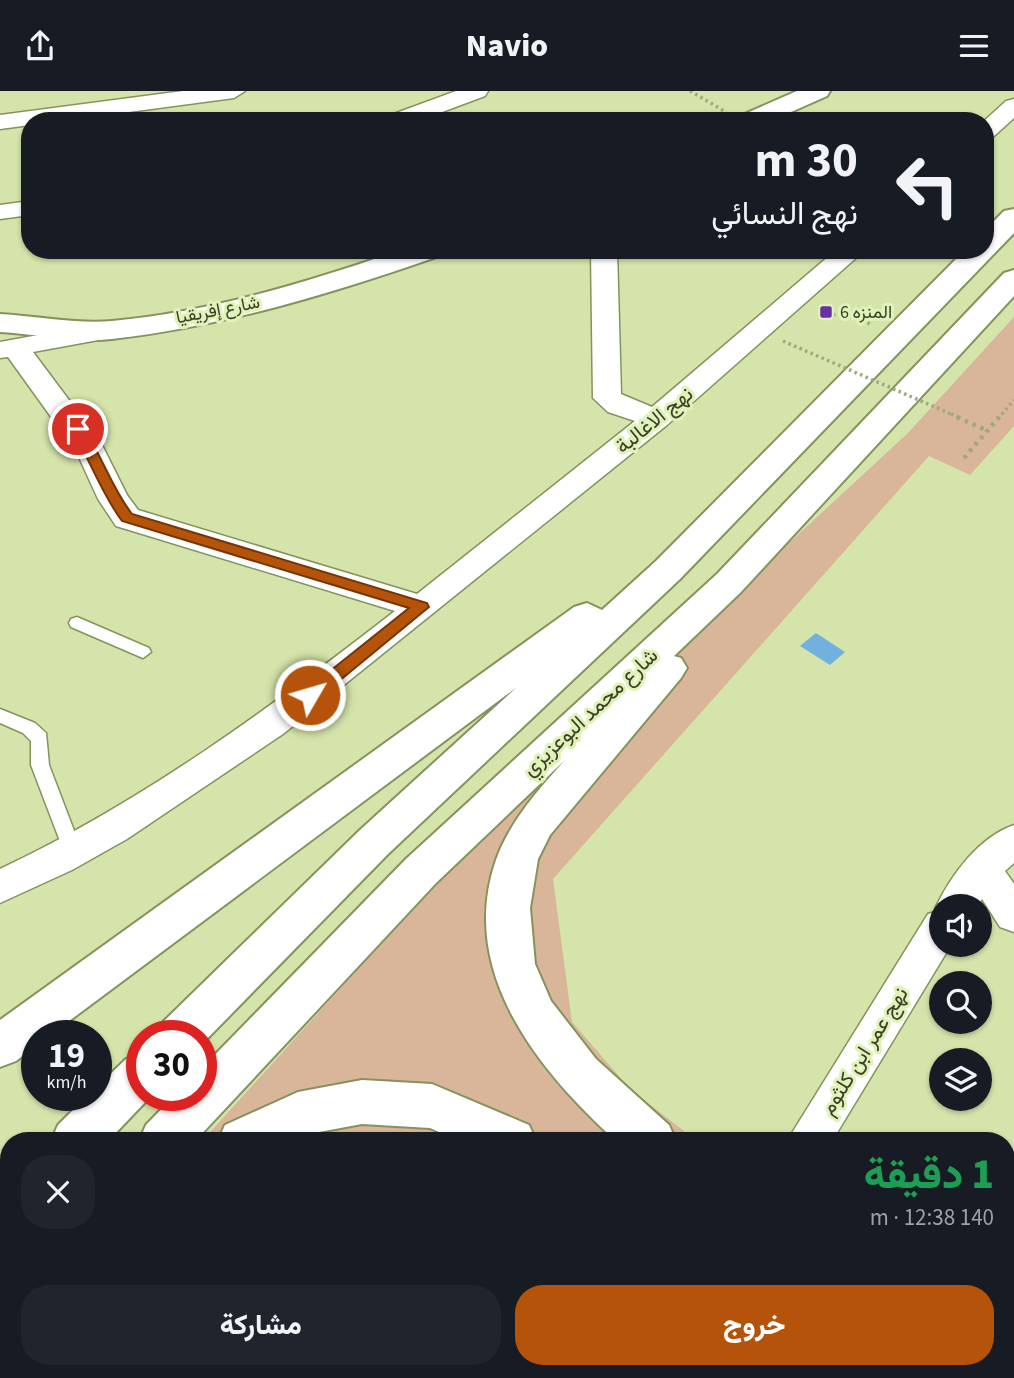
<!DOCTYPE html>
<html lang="ar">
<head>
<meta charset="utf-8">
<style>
	:root { --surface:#171b24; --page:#20242c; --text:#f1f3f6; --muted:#9ea1a6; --accent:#b45309 }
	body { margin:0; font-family:"Source Sans 3",Vazirmatn,sans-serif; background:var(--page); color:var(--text); direction:rtl; height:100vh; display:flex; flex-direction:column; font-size:26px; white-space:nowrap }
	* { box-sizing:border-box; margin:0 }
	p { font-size:23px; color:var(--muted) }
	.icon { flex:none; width:38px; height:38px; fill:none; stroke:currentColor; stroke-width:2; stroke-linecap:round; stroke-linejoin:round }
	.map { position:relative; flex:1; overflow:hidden; direction:ltr }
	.side { position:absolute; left:0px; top:1041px; width:1015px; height:247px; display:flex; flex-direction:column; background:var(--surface); border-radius:28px 28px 0 0; box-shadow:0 2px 5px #0004; direction:rtl }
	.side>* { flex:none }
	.hud { position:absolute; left:21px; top:21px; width:973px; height:147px; border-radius:28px; box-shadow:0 2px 5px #0004; direction:rtl; background:#171b24; color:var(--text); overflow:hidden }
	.buttons { position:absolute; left:929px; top:803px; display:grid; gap:14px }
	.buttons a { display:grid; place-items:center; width:63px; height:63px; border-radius:50%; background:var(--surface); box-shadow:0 2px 5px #0004; font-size:35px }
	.speed { position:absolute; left:21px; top:929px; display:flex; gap:14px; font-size:35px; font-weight:700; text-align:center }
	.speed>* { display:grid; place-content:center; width:91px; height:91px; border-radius:50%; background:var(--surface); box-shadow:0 2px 5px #0004; line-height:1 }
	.speed small { font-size:18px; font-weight:400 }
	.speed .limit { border:10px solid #d22; background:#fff; color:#111 }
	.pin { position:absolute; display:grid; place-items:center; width:60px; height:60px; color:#fff; margin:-30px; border:4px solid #fff; border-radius:50%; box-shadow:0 2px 7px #0007 }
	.me { position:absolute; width:77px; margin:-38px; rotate:52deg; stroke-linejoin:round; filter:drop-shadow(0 0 5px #0008) }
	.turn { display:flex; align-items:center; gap:24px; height:147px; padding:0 21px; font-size:32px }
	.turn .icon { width:91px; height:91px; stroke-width:2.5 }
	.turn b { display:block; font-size:49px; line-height:60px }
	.round { display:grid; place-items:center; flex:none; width:74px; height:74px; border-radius:28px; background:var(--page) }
	.headline { display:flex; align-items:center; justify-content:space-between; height:119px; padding:0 21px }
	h1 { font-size:42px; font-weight:800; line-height:52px; color:#1e9e55 }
	.button { display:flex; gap:14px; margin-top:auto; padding:14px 21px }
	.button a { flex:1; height:80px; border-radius:28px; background:var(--accent); color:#fff; font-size:28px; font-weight:800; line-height:80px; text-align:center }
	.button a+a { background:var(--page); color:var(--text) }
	header { display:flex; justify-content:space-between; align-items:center; height:91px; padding:0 21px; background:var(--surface); font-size:32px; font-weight:800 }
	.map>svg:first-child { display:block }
</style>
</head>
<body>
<header><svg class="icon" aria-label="menu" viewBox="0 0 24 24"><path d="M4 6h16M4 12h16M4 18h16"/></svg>Navio<svg class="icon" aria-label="share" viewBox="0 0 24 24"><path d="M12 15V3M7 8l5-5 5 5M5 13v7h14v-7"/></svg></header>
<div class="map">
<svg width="1014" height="1287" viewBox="0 0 1014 1287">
	<rect width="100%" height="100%" fill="#d4e4ab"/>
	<path fill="#d9b699" d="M1014,226V335L970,384L929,365L553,788L572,931L631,999L697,1050H202L515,705L908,342Z
		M9,1260V1279H939L944,1287H0V1269Z"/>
	<path fill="#72b0dd" d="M816,542L845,561L830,574L800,555Z"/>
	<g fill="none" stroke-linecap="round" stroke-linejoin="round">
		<g stroke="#84935d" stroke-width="3">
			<path id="lane" d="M77,526L149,557L151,561L143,567L71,536L69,532L71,528Z
				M0,618L35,632L46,642L49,674L81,758L79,764L72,766L65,764L63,758L31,674V650L23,642L0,632Z"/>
		</g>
		<g stroke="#84935d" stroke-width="3">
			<path id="street" d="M183,0H245L234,7L61,30H30V34L0,38V24Z
				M456,0H488L485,5L418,30H385L388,25Z
				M1014,8V27L993,46L985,48L984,30L1006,10Z
				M30,110V124L0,128V114Z
				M591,159H617L621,303L652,316L836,159H865L667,334L283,643L127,748L72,779L0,812V778C144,710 270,617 395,520L116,435L98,408L77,362L8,266L0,267V251L110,231L120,233L124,239L120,245L33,261L101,352L127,404L138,419L417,503L635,330L608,321L593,307Z
				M1014,734V772L1005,780L1014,793V841L1000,836L982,808L977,816H942V854H951L832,1050H787L928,823L938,820L936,816C951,784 979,746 1014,734Z"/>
		</g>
		<g stroke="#84935d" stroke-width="4">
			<path id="secondary" d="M797,0H830L827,5L771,30H737L740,25Z
				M401,159H443L439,165C333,202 225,235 112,248C77,252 36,243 0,241V223C36,225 76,233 112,230C210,221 308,191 401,159Z"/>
		</g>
		<g stroke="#84935d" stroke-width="4">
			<path id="highway" d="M1014,118V142L680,488L388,763L201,954V945H158L164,930L360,739L517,596L49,945H37V954L16,970L0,976V929L574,516L587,512L602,519L656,470L965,159H985V139L1004,120Z
				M1014,179V205L741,501L674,565L681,567L687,577L681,587L550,744L538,768L530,817L535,873L551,910L596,968L669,1034L676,1050H616C539,980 457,881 496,769C510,730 538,699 565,669L436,792L195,1050H139L146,1034L175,1004H201V978L406,768L717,483L1004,182Z
				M142,962V1004H152L108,1050H51L58,1034L88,1004H96V997L126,968Z
				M362,989L432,993L529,1034L536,1050H459L430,1037L362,1033L303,1044L292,1050H218L225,1034L298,1001Z
				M9,1092V1146L0,1149V1095Z
				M9,1186V1242L0,1245V1189Z
				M771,1279H825L828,1287H774Z
				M872,1279H927L930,1287H875Z"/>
		</g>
		<path stroke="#9ca97c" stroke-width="3.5" stroke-dasharray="2.5 3.5" stroke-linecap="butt" d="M690,0L726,21
			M821,222L856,226L870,233
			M951,323L961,328
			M998,328L1014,309"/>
		<path stroke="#9ca97c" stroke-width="4.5" stroke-dasharray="3.5 5" stroke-linecap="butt" d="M957,326L988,340
			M964,367L999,326"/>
		<use href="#lane" fill="#fff" fill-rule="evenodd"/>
		<use href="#street" fill="#fff" fill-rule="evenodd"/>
		<use href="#secondary" fill="#fff" fill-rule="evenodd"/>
		<use href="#highway" fill="#fff" fill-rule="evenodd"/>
		<path stroke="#9ca97c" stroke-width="3.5" stroke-dasharray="2.5 3.5" stroke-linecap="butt" d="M783,250L951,323"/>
	</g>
	<path fill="#b45309" stroke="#753606" stroke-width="2" d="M78,334L82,335C102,364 111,396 132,423L427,512L429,516L316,609H305V600L409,517L122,430C101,402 90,368 71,338Z"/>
	<rect fill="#6831a7" stroke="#e1f2b8" stroke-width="2.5" x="819" y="214" width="14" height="14" rx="3.5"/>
	<g text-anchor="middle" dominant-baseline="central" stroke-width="6" stroke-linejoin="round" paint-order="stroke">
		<g font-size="18" fill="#393f28" stroke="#e1f2b8">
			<text transform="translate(218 219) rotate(-11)">شارع إفريقيا</text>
		</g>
		<g font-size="18" fill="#393f28" stroke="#e1f2b8" text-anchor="start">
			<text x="840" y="221">المنزه 6</text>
		</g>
		<g font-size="21" fill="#393f28" stroke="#e1f2b8">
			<text transform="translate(654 329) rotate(-39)">نهج الاغالبة</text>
			<text transform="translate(590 621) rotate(-43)">شارع محمد البوعزيزي</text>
			<text transform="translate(864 960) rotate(-58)">نهج عمر ابن كلثوم</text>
		</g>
	</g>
</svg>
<div class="buttons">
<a><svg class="icon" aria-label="sound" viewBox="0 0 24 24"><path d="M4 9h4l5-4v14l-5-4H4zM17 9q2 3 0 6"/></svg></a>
<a><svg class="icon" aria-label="search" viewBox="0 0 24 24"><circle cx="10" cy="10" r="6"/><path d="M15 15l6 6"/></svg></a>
<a><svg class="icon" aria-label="layers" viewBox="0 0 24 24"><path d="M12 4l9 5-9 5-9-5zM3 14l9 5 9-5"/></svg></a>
</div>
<div class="speed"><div>19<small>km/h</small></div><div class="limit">30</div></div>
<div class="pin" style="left:78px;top:338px;background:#d93025"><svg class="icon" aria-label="arrive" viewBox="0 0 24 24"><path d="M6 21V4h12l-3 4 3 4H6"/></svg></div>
<svg class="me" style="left:310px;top:604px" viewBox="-20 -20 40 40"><circle r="17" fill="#b45309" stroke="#fff" stroke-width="3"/><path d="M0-11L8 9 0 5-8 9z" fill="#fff"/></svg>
<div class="hud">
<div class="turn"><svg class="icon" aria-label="left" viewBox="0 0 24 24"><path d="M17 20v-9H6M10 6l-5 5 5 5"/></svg><div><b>30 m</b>نهج النسائي</div></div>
</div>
<section class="side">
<div class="headline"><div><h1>1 دقيقة</h1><p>140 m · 12:38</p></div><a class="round"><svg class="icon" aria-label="close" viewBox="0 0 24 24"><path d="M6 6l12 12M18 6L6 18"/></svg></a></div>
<div class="button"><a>خروج</a><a>مشاركة</a></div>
</section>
</div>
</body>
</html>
